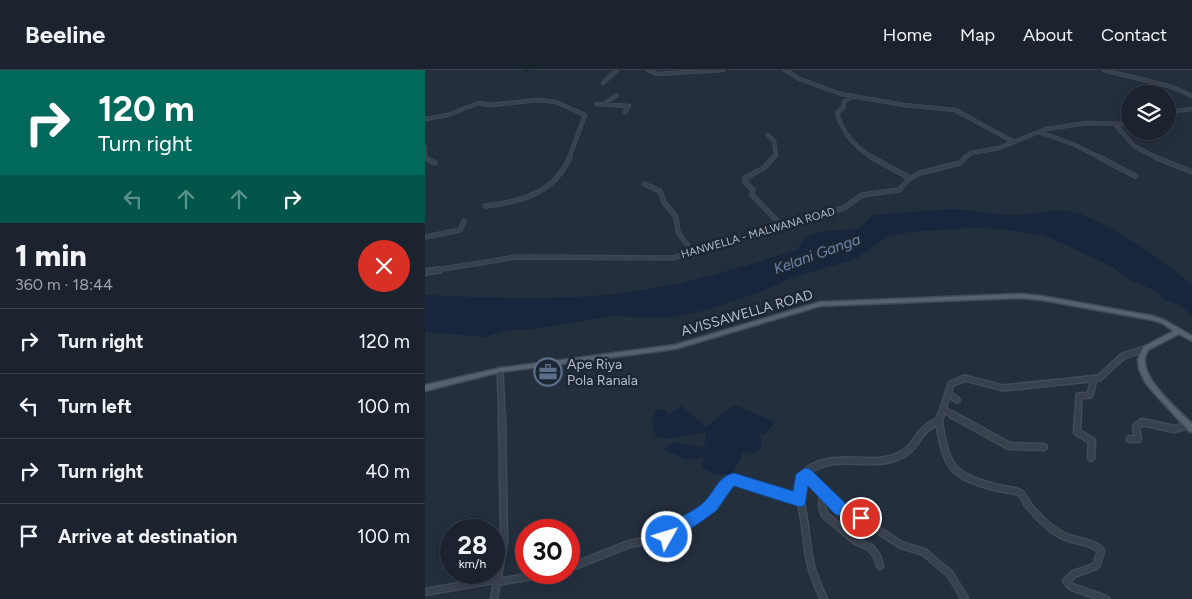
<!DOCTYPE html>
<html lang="en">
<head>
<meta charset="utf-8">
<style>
	:root { --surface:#1b232e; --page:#282f3a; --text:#f1f3f6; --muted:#a0a4aa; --line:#39404a }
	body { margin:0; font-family:Figtree,sans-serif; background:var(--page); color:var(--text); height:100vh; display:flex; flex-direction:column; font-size:19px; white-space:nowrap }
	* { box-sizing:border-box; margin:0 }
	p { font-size:16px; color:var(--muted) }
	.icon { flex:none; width:28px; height:28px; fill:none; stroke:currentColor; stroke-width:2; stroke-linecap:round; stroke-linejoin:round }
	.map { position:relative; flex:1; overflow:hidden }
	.sheet { display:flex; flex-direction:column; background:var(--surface); width:425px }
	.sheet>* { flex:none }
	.hud { background:#00695c; color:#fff; overflow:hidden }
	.controls { position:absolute; left:696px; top:15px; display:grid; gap:10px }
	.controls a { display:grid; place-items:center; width:55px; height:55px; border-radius:50%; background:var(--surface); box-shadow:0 2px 12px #0003,0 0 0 1px var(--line); font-size:25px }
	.speed { position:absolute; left:15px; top:449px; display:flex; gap:10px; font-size:25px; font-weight:700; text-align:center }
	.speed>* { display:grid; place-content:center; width:65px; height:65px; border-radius:50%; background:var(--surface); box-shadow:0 2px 12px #0003,0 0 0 1px var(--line); line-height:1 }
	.speed small { font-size:12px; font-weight:400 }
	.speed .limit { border:8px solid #d22; background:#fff; color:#111 }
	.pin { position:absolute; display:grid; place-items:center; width:42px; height:42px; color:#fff; margin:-21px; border:2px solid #fff; border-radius:50%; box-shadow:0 1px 5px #0007 }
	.me { position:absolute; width:55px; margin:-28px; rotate:51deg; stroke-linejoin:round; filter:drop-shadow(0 0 4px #0008) }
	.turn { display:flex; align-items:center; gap:18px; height:105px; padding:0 15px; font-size:22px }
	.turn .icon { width:65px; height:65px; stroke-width:2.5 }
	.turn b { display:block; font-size:35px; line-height:42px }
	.lanes { display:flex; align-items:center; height:48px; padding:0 15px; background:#0003; justify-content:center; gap:25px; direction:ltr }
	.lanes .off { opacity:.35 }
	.round { display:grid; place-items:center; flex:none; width:52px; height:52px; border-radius:26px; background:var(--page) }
	.headline { display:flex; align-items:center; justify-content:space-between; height:85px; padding:0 15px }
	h1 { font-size:30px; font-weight:800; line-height:38px }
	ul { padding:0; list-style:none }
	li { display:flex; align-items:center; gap:15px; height:65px; padding:0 15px; border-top:1px solid var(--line) }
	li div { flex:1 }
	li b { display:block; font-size:19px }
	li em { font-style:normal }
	header { display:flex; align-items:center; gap:30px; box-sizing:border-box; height:70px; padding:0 25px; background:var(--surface); border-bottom:1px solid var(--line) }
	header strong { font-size:24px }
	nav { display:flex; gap:28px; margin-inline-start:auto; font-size:18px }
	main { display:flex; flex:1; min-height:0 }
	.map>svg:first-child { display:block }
</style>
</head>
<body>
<header>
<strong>Beeline</strong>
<nav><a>Home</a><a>Map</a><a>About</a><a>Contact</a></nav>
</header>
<main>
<section class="sheet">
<div class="hud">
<div class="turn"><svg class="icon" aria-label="right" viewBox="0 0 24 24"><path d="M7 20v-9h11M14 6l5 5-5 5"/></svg><div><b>120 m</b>Turn right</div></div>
<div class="lanes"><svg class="icon off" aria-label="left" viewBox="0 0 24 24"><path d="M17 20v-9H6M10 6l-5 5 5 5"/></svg><svg class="icon off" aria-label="ahead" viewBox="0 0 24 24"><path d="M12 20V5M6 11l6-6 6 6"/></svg><svg class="icon off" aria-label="ahead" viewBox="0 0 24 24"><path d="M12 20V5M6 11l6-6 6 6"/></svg><svg class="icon" aria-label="right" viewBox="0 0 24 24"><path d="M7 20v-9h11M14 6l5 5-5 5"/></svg></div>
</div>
<div class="headline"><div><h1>1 min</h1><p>360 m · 18:44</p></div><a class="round" style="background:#d93025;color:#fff"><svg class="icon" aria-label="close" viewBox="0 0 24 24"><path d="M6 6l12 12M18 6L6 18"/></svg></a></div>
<ul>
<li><svg class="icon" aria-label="right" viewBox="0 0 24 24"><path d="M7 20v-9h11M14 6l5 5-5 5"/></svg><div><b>Turn right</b></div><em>120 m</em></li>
<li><svg class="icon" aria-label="left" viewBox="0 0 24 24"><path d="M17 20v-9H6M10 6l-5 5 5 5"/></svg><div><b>Turn left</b></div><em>100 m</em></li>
<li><svg class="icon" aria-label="right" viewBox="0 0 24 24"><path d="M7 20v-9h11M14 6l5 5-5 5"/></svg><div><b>Turn right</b></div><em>40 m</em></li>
<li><svg class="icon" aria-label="arrive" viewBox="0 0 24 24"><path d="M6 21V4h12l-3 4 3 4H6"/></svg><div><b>Arrive at destination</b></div><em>100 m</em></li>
</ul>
</section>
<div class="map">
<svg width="767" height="529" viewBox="0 0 767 529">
	<rect width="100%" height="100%" fill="#242f3e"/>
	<path fill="#17263c" d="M522,139C543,139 563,144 583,145C602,146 620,140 640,141C672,143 742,193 767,215V245L754,235L739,230L731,221L705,210L686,196L634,172L619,166L577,159L547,158L486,162L463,166L431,189L369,207L333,223L281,240L244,248L187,246L110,259L84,260L59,267L0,262V225C75,228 151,232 225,219C274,210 324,195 372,180C384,156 409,162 433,159L448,145Z
		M309,335L350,352L340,365L333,363L337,370L335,379L327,383L318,382L308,404L290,405L277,397L279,387L262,390L238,379L249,372L279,378L281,362L241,369L231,367L226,351L232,340L239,339L244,344L257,336L281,357Z"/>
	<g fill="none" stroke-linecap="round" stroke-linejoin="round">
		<path stroke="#17263c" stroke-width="2.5" d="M101,0L104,2"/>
		<g stroke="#414a57" stroke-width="4.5">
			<path id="minor-far3" d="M223,0L232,4L298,0
				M360,0L375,9L416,24L479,35L530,40L589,72
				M679,0L747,17L767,26
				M178,13L192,0
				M428,26L419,32L418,38L412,43C418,64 430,77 448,88
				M171,34L204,36L200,42
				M177,35L192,25
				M742,42L767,39
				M0,49L23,45L53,33L65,35L113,30L131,32L160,45L144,88
				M690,54L709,76L732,88
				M614,62L648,74L676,88
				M343,65L349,71L351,85L348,88
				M0,77V85
				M540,88L546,83L574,78L621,59L663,53L705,54"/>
		</g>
		<g stroke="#414a57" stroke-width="5.5">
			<path id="minor-far2" d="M349,87L339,98L320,108V112L328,120L327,125L357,156
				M446,87L485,108
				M674,87L710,106
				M730,87L767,102
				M0,88L10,93
				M219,114L235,121L239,132L251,147L253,162L268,183
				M60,136C97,132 129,123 145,87
				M0,167L35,160L39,151
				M6,201L92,187L248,188L419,138L437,125L474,120L485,108L495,103L535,93L541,87"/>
		</g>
		<g stroke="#414a57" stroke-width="8">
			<path id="minor-far1" d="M0,202L14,200
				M75,300L77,345
				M524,324L532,330
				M519,340L528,345
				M516,345L526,314L540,308L578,318L674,308L698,286L720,279
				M653,345L654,326L665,325L669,309"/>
		</g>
		<g stroke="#414a57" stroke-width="9">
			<path id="minor" d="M526,344L584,376L619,377
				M653,344L652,362L667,371L666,388
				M514,351C521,397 526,406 573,418C579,419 590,420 595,423C599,426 601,433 604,436C613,447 622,457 635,464C647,472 667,470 676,481L671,496L649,504L641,511L647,517L681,529
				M705,369H713L711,357L717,352L749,359L764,355
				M380,404L412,433L415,439L435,448L476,475L499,482L525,504L540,529
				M398,421L397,437L400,445L431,471L446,478L452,486L455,496
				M144,498L204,474L242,467L286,436L305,410L375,430
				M73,512L132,502
				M0,522L74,509
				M69,529L79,472L77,344
				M399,529C384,498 384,489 380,456C376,427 364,400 403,392C425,387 450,396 471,387C490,380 489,369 501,359C504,355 510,353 514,351L516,344"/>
		</g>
		<g stroke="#414a57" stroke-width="3">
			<path id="major" d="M595,224L617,226L728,246L741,251L767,266V271L754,264L723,280C722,283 720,285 720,288C716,309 754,340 767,354V362L764,361L729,323L720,312L714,299L713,289L718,277L749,261L737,253L727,250L617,230L595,228L395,236L250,279L75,302L0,321V315L75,298L250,275L395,232Z"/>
		</g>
		<use href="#minor-far3" stroke="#38414e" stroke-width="3"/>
		<use href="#minor-far2" stroke="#38414e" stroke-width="4"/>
		<use href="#minor-far1" stroke="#38414e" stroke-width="5"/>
		<use href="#minor" stroke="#38414e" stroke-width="6"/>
		<use href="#major" fill="#56606e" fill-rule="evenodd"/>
	</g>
	<path fill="#1a73e8" stroke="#114b97" d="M380,398L385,399L421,434L441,443L443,448L441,453L436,455L410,444L383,416L380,435L375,437L309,416C303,423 296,435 291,441C287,444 246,473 242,474L237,472L235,467C243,448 268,445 281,430C290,420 294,406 309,403L368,421L371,404Z"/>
	<defs>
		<g id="office-ring" transform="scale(1.4375)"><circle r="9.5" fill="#1d2633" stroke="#5c6f8a" stroke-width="1.5"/><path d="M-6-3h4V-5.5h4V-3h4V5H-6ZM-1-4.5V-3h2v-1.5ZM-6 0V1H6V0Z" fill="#5c6f8a"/></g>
	</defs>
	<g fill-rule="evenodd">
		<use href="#office-ring" x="123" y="302"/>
	</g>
	<g text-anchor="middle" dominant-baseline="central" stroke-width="5" stroke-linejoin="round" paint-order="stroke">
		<g font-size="11" fill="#b4bcc9" stroke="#1d2633">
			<text transform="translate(333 163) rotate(-16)">HANWELLA - MALWANA ROAD</text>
		</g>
		<g font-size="14" fill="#b4bcc9" stroke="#1d2633">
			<text transform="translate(322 243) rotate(-16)">AVISSAWELLA ROAD</text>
		</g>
		<g font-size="14" fill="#b4bcc9" stroke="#1d2633" text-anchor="start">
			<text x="142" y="294">Ape Riya<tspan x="142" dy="16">Pola Ranala</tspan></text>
		</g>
		<g font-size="15" font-style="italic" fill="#6d86a8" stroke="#1d2633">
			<text transform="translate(392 184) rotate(-20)">Kelani Ganga</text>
		</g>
	</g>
</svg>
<div class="controls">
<a><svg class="icon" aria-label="layers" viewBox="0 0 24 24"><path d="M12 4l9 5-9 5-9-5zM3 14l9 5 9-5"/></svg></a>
</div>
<div class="speed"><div>28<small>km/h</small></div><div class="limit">30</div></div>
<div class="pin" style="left:436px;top:448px;background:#d93025"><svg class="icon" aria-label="arrive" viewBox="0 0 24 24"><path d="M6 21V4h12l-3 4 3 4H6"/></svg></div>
<svg class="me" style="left:242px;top:467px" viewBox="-20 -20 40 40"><circle r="17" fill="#1a73e8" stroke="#fff" stroke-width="3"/><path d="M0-11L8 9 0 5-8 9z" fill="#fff"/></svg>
</div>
</main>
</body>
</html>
